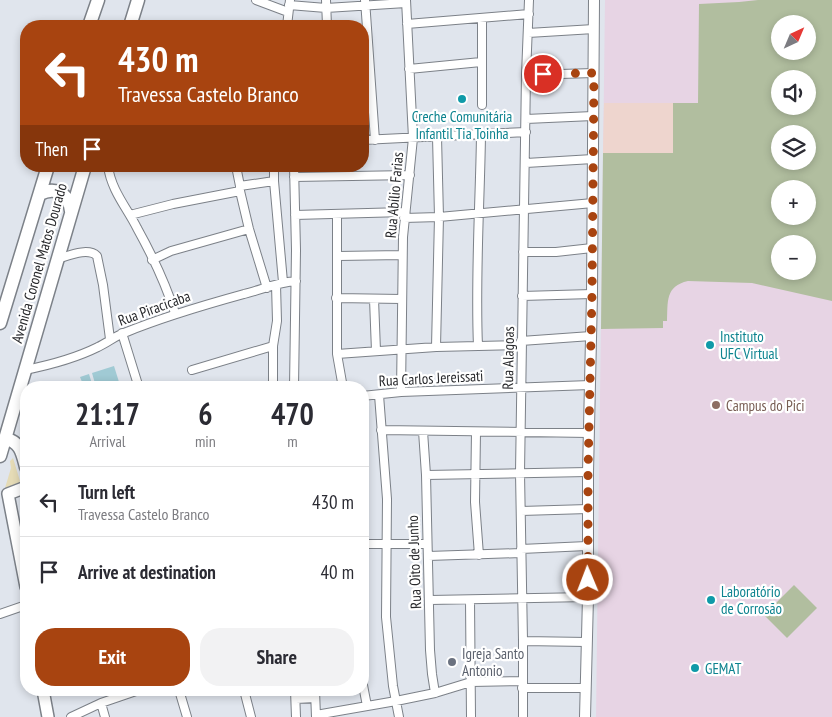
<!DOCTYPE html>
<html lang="en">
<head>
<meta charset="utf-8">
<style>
	:root { --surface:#fff; --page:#f2f2f3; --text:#2b2b33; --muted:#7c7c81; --line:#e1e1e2; --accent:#a84410 }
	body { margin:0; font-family:"PT Sans Narrow",sans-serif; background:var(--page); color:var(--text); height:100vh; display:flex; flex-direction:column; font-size:19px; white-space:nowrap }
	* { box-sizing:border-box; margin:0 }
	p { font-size:16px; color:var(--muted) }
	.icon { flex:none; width:28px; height:28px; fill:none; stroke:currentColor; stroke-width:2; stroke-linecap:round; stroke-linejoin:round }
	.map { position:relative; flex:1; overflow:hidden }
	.details { position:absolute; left:20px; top:381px; width:349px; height:315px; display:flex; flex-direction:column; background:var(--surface); border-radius:20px; box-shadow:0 2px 8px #0003 }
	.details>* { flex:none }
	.banner { position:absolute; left:20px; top:20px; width:349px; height:152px; border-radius:20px; box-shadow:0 2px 8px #0003; background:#a84410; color:#fff; overflow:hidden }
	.needle { width:32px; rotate:44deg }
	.controls { position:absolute; left:771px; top:15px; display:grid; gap:10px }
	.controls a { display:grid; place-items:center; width:45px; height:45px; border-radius:50%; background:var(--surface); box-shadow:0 2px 8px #0003; font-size:25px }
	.pin { position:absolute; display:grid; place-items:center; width:42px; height:42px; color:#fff; margin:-21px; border:2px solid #fff; border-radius:50%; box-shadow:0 1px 5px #0007 }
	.me { position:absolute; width:55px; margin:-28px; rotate:359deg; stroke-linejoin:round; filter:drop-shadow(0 0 4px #0008) }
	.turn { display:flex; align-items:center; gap:18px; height:105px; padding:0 15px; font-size:22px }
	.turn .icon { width:65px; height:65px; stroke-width:2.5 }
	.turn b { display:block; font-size:35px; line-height:42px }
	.then { display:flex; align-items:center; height:48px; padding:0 15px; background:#0003; gap:10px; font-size:19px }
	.eta { display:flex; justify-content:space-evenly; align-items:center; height:85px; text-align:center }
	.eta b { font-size:30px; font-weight:600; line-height:35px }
	.cta { display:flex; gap:10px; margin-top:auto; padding:10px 15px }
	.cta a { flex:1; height:58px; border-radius:20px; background:var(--accent); color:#fff; font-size:20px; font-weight:600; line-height:58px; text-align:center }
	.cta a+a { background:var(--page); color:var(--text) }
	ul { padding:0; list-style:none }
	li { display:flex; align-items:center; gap:15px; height:70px; padding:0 15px; border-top:1px solid var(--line) }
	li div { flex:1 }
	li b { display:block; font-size:19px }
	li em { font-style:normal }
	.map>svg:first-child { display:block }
</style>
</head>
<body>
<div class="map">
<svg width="832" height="717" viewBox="0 0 832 717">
	<rect width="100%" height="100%" fill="#e0e5ed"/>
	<path fill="#e7d4e4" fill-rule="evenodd" d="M605,0H832V717H596ZM780,24H808V51H780ZM780,79H808V106H780ZM780,134H808V161H780ZM780,189H808V216H780ZM780,244H808V271H780Z"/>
	<path fill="#eed5ce" d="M604,103H673V153H603Z"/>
	<path fill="#b1be9f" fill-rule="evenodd" d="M758,0H832V301L752,283L688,281C665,286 668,302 667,321H663V328L601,329L603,153H673V103H698L699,4L739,2ZM780,24H808V51H780ZM780,79H808V106H780ZM780,134H808V161H780ZM780,189H808V216H780ZM780,244H808V271H780Z
		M794,585L817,608L787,638L764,615Z"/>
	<path fill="#e5dbb6" d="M13,458L20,481L19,483L5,488L11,468L10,461Z"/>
	<path fill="#a0cad4" d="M114,366L119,382L103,387H96L92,373Z
		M89,374L93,387H84L80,377Z"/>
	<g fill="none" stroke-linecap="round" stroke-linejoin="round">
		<g stroke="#7c8188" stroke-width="10">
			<path id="minor" d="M256,0L288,12
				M326,0L327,26
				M365,0L375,140
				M289,5L326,8L406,3
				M407,24L529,14
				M287,26L290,0
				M528,33L594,29
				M409,69L481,62
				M526,75L594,73
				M482,105V18
				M526,119L593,116
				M362,140L526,132
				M526,163L593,159
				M108,166C111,190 127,208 137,228C152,255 166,285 175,313
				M236,166L240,186V191L249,229L267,288
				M274,166V181L283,282
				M294,166L296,250L294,388
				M294,177L410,175
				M240,186L274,181
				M337,214V354L343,388
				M130,215L173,204L240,191
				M295,215L404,212
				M404,218L439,217L593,203
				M523,252H556L592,248
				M338,256L402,255
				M57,259C68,256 88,247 97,256L103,285L110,339
				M152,260L171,251L249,229
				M522,296L592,294
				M336,298L402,299
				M374,299L376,351
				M122,333L139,388
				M521,341L591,336
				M478,346C475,276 480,205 481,135
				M436,347L439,217L437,137
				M337,354L436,347L521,345
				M25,370C50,365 74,359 98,347C107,343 115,336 124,333C163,317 204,305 244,294C261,290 278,282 296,281
				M192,370L273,346
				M273,388V346L277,321L276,285
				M401,392L403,237L413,138L406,0
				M379,395L387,499L386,617L393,686L399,717
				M362,396L401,392L590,385
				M381,430L589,433
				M423,431L426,475L430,650L432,674L435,693
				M476,432L475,502L479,555
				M426,475L588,472
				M521,511L588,509
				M362,544H427
				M521,549L587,546
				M428,556L521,553
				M430,600L588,597
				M470,600L471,717
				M0,614L26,605
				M523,641L587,642
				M362,680L367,706
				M522,688H585
				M179,690L187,717
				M244,690L251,717
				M295,690L296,717
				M315,690L316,717
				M296,699L315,698
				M101,703L105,717
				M316,715L396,701L435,693L471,682L522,681
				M71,717L101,703L139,690
				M523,717V641L520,473L526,75L529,0"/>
		</g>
		<g stroke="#7c8188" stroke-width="12">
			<path id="tertiary" d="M585,717L588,597V472L592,294L594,0"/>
		</g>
		<g stroke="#7c8188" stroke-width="14">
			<path id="secondary" d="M26,487L8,494L26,587
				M43,690L48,717"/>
		</g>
		<g stroke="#7c8188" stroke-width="15">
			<path id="primary" d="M89,26L98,0
				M130,26L138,0
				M40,194C56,186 69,194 71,211
				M0,323L48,166
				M5,438C21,443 22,452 26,467
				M0,456L85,166"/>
		</g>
		<use href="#minor" stroke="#fff" stroke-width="8"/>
		<use href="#tertiary" stroke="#fff" stroke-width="10"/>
		<use href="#secondary" stroke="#fff" stroke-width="11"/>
		<use href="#primary" stroke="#fff" stroke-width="12"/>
	</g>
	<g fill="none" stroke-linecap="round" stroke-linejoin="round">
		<path stroke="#a84410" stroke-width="9" stroke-dasharray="0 16.2" d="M543,74L594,73L592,294L588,472V580"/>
	</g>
	<g fill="#0f9aa8" stroke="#fff" stroke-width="2">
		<circle cx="462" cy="99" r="5"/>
		<circle cx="710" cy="345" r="5"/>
		<circle cx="711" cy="600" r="5"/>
		<circle cx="695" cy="668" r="5"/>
	</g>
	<circle fill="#8d6e63" stroke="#fff" stroke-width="2" cx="716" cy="405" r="5"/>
	<circle fill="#6b7280" stroke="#fff" stroke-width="2" cx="452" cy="662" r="5"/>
	<g text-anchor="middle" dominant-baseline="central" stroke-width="4.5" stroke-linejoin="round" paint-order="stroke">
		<g font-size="15" fill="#0d838f" stroke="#fff" text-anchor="start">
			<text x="462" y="116" text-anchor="middle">Creche Comunitária<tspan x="462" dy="17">Infantil Tia Toinha</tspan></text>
			<text x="720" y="336">Instituto<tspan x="720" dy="17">UFC Virtual</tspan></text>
			<text x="721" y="591">Laboratório<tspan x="721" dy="17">de Corrosão</tspan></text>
			<text x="705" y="668">GEMAT</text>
		</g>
		<g font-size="15" fill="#28292c" stroke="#fff">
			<text transform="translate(394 195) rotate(-85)">Rua Abílio Farias</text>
			<text transform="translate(39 263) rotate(-74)">Avenida Coronel Matos Dourado</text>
			<text transform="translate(154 308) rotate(-20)">Rua Piracicaba</text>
			<text transform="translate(508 358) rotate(-89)">Rua Alagoas</text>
			<text transform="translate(431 378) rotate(-3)">Rua Carlos Jereissati</text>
			<text transform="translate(414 562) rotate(-92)">Rua Oito de Junho</text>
		</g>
		<g font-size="15" fill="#785e54" stroke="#fff" text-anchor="start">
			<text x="726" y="405">Campus do Pici</text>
		</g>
		<g font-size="15" fill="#5b616d" stroke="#fff" text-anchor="start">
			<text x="462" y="653">Igreja Santo<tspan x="462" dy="17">Antonio</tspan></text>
		</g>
	</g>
</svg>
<div class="controls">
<a><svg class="needle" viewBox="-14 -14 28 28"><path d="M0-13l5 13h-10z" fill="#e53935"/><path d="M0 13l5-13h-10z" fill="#7c7c81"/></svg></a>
<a><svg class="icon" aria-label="sound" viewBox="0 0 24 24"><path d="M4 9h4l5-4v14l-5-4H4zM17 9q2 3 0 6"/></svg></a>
<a><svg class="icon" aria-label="layers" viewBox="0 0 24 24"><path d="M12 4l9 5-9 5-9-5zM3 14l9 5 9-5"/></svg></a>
<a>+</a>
<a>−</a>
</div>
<div class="pin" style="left:543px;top:74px;background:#d93025"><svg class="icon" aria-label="arrive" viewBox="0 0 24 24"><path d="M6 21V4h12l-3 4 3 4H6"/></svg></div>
<svg class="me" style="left:588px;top:580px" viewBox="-20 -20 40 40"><circle r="17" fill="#a84410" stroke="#fff" stroke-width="3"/><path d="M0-11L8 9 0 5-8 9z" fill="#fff"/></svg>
<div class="banner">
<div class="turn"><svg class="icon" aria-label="left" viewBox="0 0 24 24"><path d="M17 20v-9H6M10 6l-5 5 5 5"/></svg><div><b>430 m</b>Travessa Castelo Branco</div></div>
<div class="then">Then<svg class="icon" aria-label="arrive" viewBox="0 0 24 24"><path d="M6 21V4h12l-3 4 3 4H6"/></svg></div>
</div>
<section class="details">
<div class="eta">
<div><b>21:17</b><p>Arrival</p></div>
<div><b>6</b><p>min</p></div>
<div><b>470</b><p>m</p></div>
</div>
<ul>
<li><svg class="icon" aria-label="left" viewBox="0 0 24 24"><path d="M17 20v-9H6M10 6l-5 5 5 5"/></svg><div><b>Turn left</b><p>Travessa Castelo Branco</p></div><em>430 m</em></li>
<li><svg class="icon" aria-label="arrive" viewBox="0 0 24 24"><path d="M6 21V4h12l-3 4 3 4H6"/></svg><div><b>Arrive at destination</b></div><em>40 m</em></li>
</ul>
<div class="cta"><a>Exit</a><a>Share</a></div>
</section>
</div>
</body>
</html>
